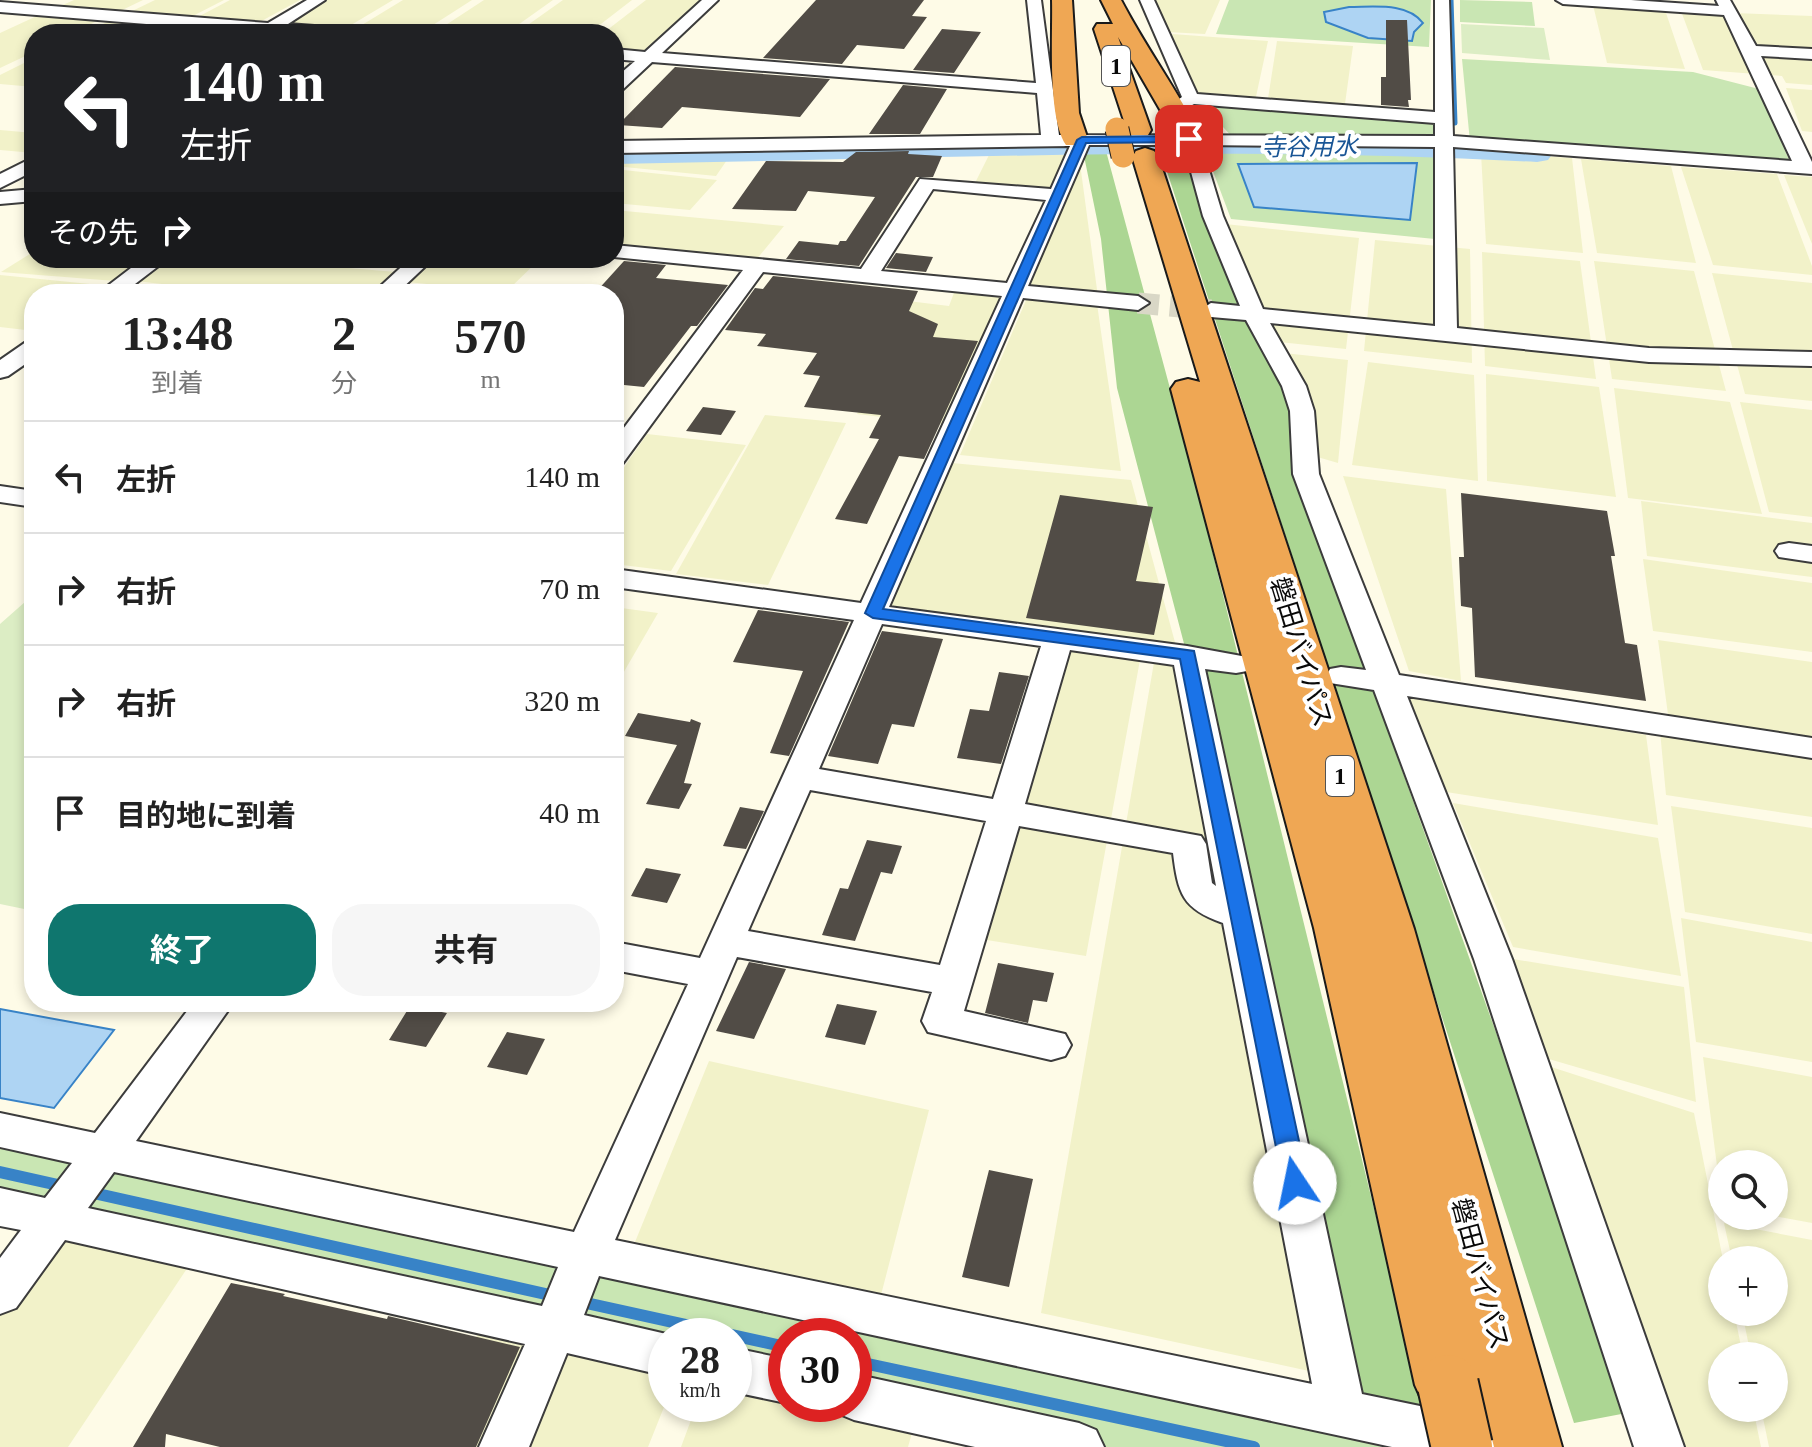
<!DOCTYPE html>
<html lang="ja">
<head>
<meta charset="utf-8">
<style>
	:root { --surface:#fff; --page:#f6f6f6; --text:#222; --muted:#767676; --line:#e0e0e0; --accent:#0f766e }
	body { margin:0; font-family:"Times New Roman","Noto Sans JP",serif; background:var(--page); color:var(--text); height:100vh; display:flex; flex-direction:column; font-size:30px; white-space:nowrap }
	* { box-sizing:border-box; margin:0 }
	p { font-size:26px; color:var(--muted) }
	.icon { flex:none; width:44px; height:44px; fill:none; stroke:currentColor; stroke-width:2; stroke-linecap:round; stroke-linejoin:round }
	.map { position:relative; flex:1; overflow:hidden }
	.drawer { position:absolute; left:24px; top:284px; width:600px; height:728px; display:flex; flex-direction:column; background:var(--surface); border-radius:32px; box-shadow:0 4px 12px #0003 }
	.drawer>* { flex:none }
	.hud { position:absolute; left:24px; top:24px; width:600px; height:244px; border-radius:32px; box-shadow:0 4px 12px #0003; background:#202124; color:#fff; overflow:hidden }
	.controls { position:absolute; left:1708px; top:1150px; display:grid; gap:16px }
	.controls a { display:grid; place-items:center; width:80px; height:80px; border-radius:50%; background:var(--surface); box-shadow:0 4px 12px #0003; font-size:40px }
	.speed { position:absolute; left:648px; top:1318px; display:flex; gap:16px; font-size:40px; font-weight:700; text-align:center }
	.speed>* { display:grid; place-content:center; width:104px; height:104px; border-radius:50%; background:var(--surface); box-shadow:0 4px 12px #0003; line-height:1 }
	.speed small { font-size:20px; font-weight:400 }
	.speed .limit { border:12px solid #d22; background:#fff; color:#111 }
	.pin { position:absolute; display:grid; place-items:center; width:68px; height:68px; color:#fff; margin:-34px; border-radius:16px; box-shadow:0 4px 12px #0006 }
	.me { position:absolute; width:88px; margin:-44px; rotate:349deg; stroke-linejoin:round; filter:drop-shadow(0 0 6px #0008) }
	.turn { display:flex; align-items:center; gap:28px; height:168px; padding:0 24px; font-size:36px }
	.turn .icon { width:104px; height:104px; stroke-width:2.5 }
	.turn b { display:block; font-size:56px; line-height:68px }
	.then { display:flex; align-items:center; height:76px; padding:0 24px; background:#0003; gap:16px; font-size:30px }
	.eta { display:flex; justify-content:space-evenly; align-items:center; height:136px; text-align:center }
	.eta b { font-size:48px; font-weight:700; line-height:56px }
	.action { display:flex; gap:16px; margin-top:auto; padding:16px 24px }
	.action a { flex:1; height:92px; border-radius:32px; background:var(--accent); color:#fff; font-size:32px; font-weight:700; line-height:92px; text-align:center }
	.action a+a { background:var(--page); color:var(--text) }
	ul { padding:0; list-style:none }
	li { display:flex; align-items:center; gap:24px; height:112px; padding:0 24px; border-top:2px solid var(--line) }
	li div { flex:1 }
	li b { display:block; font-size:30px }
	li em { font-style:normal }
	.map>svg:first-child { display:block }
</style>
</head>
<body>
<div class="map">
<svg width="1812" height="1447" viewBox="0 0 1812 1447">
	<rect width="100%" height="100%" fill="#fefbe7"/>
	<path fill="#f2f2c9" d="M74,0H143L116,13L56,8Z
		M155,0H224L187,19L126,14Z
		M230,0H300L256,24L194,19Z
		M323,0H393L341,31L278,25Z
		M403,0H472L419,34L352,31Z
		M484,0H553L505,34H432Z
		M563,0H632L588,34H515Z
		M646,0H715L651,55L614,52V34H602Z
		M1147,0H1220L1205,34L1167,32Z
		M1593,5L1665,10L1685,69L1607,63Z
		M1681,11L1812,16V85L1786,83L1782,76L1703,70Z
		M39,15L99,20L71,34H34V52L0,68V33Z
		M109,21L168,26L153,34H83Z
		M1172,34L1268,41L1254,106L1191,99Z
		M1277,41L1353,46L1344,111L1267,105Z
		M34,58V87L0,84V75Z
		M1786,88L1812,90V132L1802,131Z
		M0,130L34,133V153L0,150Z
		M1481,153L1572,158L1583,253L1486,244Z
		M1075,154L1049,192L974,185L989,155Z
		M1079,156L1098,297L1015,288Z
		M1581,159L1671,166L1696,263L1597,253Z
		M727,160L716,176L614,166V162Z
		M1681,167L1777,174L1812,266V275L1713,265Z
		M614,169L717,180L690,210L614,203Z
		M1784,175L1812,177V244Z
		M614,210L784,226L756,260L614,246Z
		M1225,224L1359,238L1346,349L1279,342Z
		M1375,240L1470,249L1472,363L1364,351Z
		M33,252L34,258H149L115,281L1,272Z
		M1482,252L1580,261L1596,379L1485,366Z
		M168,258H294L289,263L396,272L371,294H248L136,281Z
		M433,258H541L506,292L407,282Z
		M1594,261L1694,271L1726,391L1612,379Z
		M1712,273L1812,283V401L1745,394Z
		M0,275L110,286L98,294H34V331L0,327Z
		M957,285L1006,290L954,426L857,414L908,301L949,306Z
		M1027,298L1097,304L1121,471L960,455Z
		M1284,353L1348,360L1338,463L1314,456Z
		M1368,362L1474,375L1478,481L1352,465Z
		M1486,374L1599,387L1616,497L1487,481Z
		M1614,388L1730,402L1762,514L1628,498Z
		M1740,402L1812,410V517L1769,512Z
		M765,415L846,423L768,585L676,574Z
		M647,434L746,445L671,571L614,564V482Z
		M952,463L1131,480L1176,646L884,605Z
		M1343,476L1446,489L1461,681L1409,671Z
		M1641,501L1812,523V577L1647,556Z
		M1643,559L1812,583V652L1653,631Z
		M614,607L658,613L614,689Z
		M1059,638L1142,649L1086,956L968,937Z
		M1658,640L1812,662V743L1669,722Z
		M1156,651L1187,655L1274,1102L1309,1371L1041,1313Z
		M1393,694L1646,735L1658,825L1427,789Z
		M1660,731L1812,749V817L1666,795Z
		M1453,803L1658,838L1681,976L1513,947Z
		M1671,806L1812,828V934L1685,912Z
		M1681,918L1812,942V1062L1696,1042Z
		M1513,959L1684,987L1696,1102L1542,1057Z
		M1703,1057L1812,1077V1223L1774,1216V1164H1722V1205Z
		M709,1061L929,1110L881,1295L635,1242Z
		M1545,1065L1694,1113L1723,1260L1722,1312H1734L1743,1356H1722V1408H1753L1761,1447H1681Z
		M56,1219L196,1255L68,1447H0V1294Z
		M1724,1223L1812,1240V1447H1769L1761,1408H1774V1356H1751L1742,1312H1774V1260H1732Z
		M486,1318L666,1362V1402L648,1447H421Z
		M734,1371L786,1384V1404H854L917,1415L908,1447H681L697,1404H734Z"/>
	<path fill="#c9e6b3" d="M1229,0H1431L1429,47L1216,34Z
		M1460,0L1532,2L1535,26L1460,22Z
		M1462,59L1693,72L1759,89L1792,167L1470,142Z
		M1207,100L1445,118L1443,138L1235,140L1211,114Z
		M1051,140L1058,153L614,161V147Z
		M1205,150L1443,154L1445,240L1231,219Z
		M0,1130L1432,1447H1099L854,1389V1336H786V1373L734,1361V1336H666L0,1201Z"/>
	<path fill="#acd693" d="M1160,150H1194L1294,386L1302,491L1632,1412L1574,1423Z
		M1083,151H1106L1195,481L1429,1432L1338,1392L1187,655L1117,388L1101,239Z"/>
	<path fill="#dcedc4" d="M1461,24L1544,28L1550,60L1462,53Z
		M34,594V911L0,904V624Z"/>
	<path fill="#aed4f3" stroke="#3883c7" stroke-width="2" d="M1349,7C1374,7 1407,2 1423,23L1414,32L1412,41L1368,38L1326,22L1324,12Z
		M1417,163L1410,220L1254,207L1238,164Z
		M0,1009L114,1030L54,1108L0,1098Z"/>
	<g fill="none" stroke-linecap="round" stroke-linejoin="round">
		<path stroke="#3883c7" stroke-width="5" d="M1442,122L1455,123L1451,0"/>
		<path stroke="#3883c7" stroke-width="12" d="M0,1172L67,1187
			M89,1192L559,1297
			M577,1301L786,1347
			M854,1361L1254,1447"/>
		<path fill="#aed4f3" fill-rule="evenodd" d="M1162,137H1410L1537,144L1548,146L1553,153L1548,160L1537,162C1230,145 921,159 614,164V146Z"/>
	</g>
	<path fill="#514c46" d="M816,0H924L912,16L927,17L904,49L857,45L842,64L763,58Z
		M1386,20H1407L1411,100H1408L1409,107L1381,105V77H1386Z
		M942,29L981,32L954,73L913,70Z
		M675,67L750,73L830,79L800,117L682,107L662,128L618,125Z
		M903,85L947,89L920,134H869Z
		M909,151L908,154L942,156L933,177H916L859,266L786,259L799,241L838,245L840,241H846L875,197L808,191L796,211L732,209L766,161L843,162L856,152Z
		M896,253L933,257L926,272L886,268Z
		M624,261L666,265L656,278L728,285L697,326H691L644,387L614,384V294L595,293Z
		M773,276L918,291L909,311L938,324L933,337L978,341L924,459L899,456L867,524L835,519L879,439L869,438L881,415L804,407L820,376L803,374L817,353L757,346L766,334L725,330L755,288L763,289Z
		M703,407L736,411L721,435L686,431Z
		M1461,493L1607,511L1615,556H1611L1625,643L1637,645L1646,701L1475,677L1472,608L1461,606L1459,557H1464Z
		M1060,495L1153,507L1136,581L1165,584L1154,635L1026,618Z
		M758,610L849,622L789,756L770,753L803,671L733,662Z
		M882,631L943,639L914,727L892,724L878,764L828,756Z
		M999,672L1029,676L1001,764L957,758L970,709L989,711Z
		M638,713L690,722L691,719L701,723L684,783L692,784L679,809L646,804L677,745L625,736Z
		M740,807L764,811L746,849L723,846Z
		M867,840L902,846L892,874L881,872L855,941L822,935L840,888L848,889Z
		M646,868L681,874L667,903L631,896Z
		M749,962L786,969L754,1039L716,1031Z
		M998,963L1054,973L1047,1002L1033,1000L1028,1023L985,1013Z
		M837,1004L877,1011L865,1045L825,1037Z
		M410,1006L447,1013L426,1047L389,1040Z
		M507,1032L545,1039L527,1075L487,1067Z
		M989,1170L1033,1179L1009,1287L962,1277Z
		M231,1283L285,1294L283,1296L387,1319L388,1316L520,1347L476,1447H220L166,1434L165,1447H133Z"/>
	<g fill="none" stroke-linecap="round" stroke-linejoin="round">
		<path stroke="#d9d7c6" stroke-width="21" stroke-dasharray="21 11" stroke-linecap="butt" d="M1138,303L1211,310"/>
		<g stroke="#3c3c3c" stroke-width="4">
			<path id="minor" d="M307,0H325L288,24L354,29L362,34H269L0,12V2L268,23Z
				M702,0H718L662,53L1036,83L1027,0H1041L1059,135L1435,136V123L1194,104L1180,112H1168L1165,108L1182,97L1140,0H1154L1197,94L1435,112V0H1449L1453,136L1792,161L1724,15L1563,4L1556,0H1631L1719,6L1716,0H1730L1756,46L1812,49V59L1761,56L1812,162V174L1453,147L1457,328L1649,348L1812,352V366L1649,362L1270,323L1306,386L1314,411L1319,474L1399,675L1812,738V758L1407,696L1512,959L1684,1447H1634L1474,959L1374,690L1330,683L1326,676L1330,669L1341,667L1366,670L1293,474L1290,411L1282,386L1246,320L1211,317L1200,310L1211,303L1240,306L1203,216L1185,150L1192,145H1089L1028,286L1138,296L1149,303L1138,310L1023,298L889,607L1187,646L1247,657L1251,664L1247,671L1236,673L1205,669L1362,1394L1502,1423L1519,1430L1527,1447H1392L599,1276L584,1315L675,1336H666V1376L567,1353L529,1447H479L525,1344L65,1240L16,1308L0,1314V1258L21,1230L0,1226V1188L45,1198L72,1163L0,1147V1113L95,1133L194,1002H234L136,1141L574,1232L688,984L614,970V942L700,958L854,620L614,587V569L861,603L1002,296L763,272L623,463L614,466V441L743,270L614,257V245L861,269L920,179L1051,189L1070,146L614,153V141L1041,135L1037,93L652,62L620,92L614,93V79L635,61L614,59V49L645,52ZM1196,145L1435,147V326L1263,309L1223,216L1203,150ZM933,189L1046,200L1007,283L881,271ZM882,624L1041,646L993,799L819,769ZM1070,650L1174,665L1216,886L1212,883L1206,844L1201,836L1025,804ZM810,790L986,821L940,965L748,931ZM1019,826L1173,853C1178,893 1182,909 1223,923L1312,1384L615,1240L737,957L932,992L922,1021L928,1032L1051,1060L1065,1056L1071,1045L1065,1034L964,1011ZM114,1172L558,1267L542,1306L88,1208Z
				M34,157V171L0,188V174Z
				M34,189V201L0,204V192Z
				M144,258H169L122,294H97Z
				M411,258H434L396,294H372Z
				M34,340V358L8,376L0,378V360L26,342Z
				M0,486L34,491V507L0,502Z
				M1789,543L1812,546V562L1779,557L1775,551L1779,545Z
				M734,1348L786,1359V1403L734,1392Z
				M854,1374L1079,1423L1096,1430L1104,1447H975L854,1420L837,1413L833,1404H854Z"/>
		</g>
		<g stroke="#1a1a1a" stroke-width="4">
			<path id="highway" d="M1052,0H1072L1079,113L1088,140L1084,145H1066C1047,118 1053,35 1052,0Z
				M1101,0H1121C1146,48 1178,91 1202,139L1198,144H1180L1118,37L1151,130L1148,135H1130L1127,130L1094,29L1097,24H1113Z
				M1145,148L1154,151L1158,156L1414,929L1562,1447H1494L1479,1388L1471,1407L1448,1416L1425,1407L1415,1385L1314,928L1171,389L1176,382L1188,379L1200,382L1132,156L1136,151Z"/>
		</g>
		<use href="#minor" fill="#fff" fill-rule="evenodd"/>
		<use href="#highway" fill="#efa754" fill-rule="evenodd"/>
		<g stroke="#1a1a1a" stroke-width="25" stroke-linecap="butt">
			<path id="highway-bridge-far1" d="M1117,129L1123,156"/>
		</g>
		<g stroke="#1a1a1a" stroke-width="64" stroke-linecap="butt">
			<path id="highway-bridge" d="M1448,1385L1462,1447"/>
		</g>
		<use href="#highway-bridge-far1" stroke="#efa754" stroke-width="23"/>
		<use href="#highway-bridge" stroke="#efa754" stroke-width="60"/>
	</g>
	<path fill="#1a73e8" stroke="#114b97" stroke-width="2" d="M1189,136L1192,137V142L1086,143L883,609L1194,651L1308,1183L1304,1190L1295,1193L1287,1190L1283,1183L1180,659L873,618L865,613L1077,140L1082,137Z"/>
	<g text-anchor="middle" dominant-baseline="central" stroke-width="8" stroke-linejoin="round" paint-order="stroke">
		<g fill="#fff" stroke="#535353" stroke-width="2">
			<rect x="1102" y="46" width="28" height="40" rx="6"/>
			<rect x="1326" y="756" width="28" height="40" rx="6"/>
		</g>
		<g font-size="24" font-weight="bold" fill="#090909">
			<text x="1116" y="66">1</text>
			<text x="1340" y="776">1</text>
		</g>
		<g font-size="24" font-style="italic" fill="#195595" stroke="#fff">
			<text transform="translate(1309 147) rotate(-1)">寺谷用水</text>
		</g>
		<g font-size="26" fill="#090909" stroke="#fff">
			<text transform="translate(1301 652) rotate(73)">磐田バイパス</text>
			<text transform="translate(1480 1274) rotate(75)">磐田バイパス</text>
		</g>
	</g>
</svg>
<div class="controls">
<a><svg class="icon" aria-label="search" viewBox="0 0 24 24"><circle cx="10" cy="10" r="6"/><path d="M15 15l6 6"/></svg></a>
<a>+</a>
<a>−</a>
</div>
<div class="speed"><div>28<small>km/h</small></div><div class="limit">30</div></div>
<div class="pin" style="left:1189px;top:139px;background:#d93025"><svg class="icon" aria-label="arrive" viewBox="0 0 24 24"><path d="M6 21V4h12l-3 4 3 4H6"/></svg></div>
<svg class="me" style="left:1295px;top:1183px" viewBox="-20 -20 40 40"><circle r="19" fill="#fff"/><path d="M0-13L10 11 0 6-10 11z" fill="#1a73e8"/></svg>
<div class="hud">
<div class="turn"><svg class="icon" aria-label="left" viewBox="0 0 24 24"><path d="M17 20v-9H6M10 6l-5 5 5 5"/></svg><div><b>140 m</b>左折</div></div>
<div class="then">その先<svg class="icon" aria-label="right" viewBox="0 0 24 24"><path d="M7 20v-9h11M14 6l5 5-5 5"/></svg></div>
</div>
<section class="drawer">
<div class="eta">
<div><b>13:48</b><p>到着</p></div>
<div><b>2</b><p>分</p></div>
<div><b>570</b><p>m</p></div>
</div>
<ul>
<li><svg class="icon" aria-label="left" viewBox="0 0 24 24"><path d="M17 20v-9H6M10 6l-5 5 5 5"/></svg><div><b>左折</b></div><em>140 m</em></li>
<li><svg class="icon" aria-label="right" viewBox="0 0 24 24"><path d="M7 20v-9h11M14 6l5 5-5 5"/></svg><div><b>右折</b></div><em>70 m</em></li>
<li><svg class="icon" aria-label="right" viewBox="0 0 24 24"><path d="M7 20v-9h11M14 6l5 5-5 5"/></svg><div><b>右折</b></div><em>320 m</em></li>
<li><svg class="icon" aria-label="arrive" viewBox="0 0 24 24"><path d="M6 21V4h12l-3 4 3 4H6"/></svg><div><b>目的地に到着</b></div><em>40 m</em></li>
</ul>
<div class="action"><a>終了</a><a>共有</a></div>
</section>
</div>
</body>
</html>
